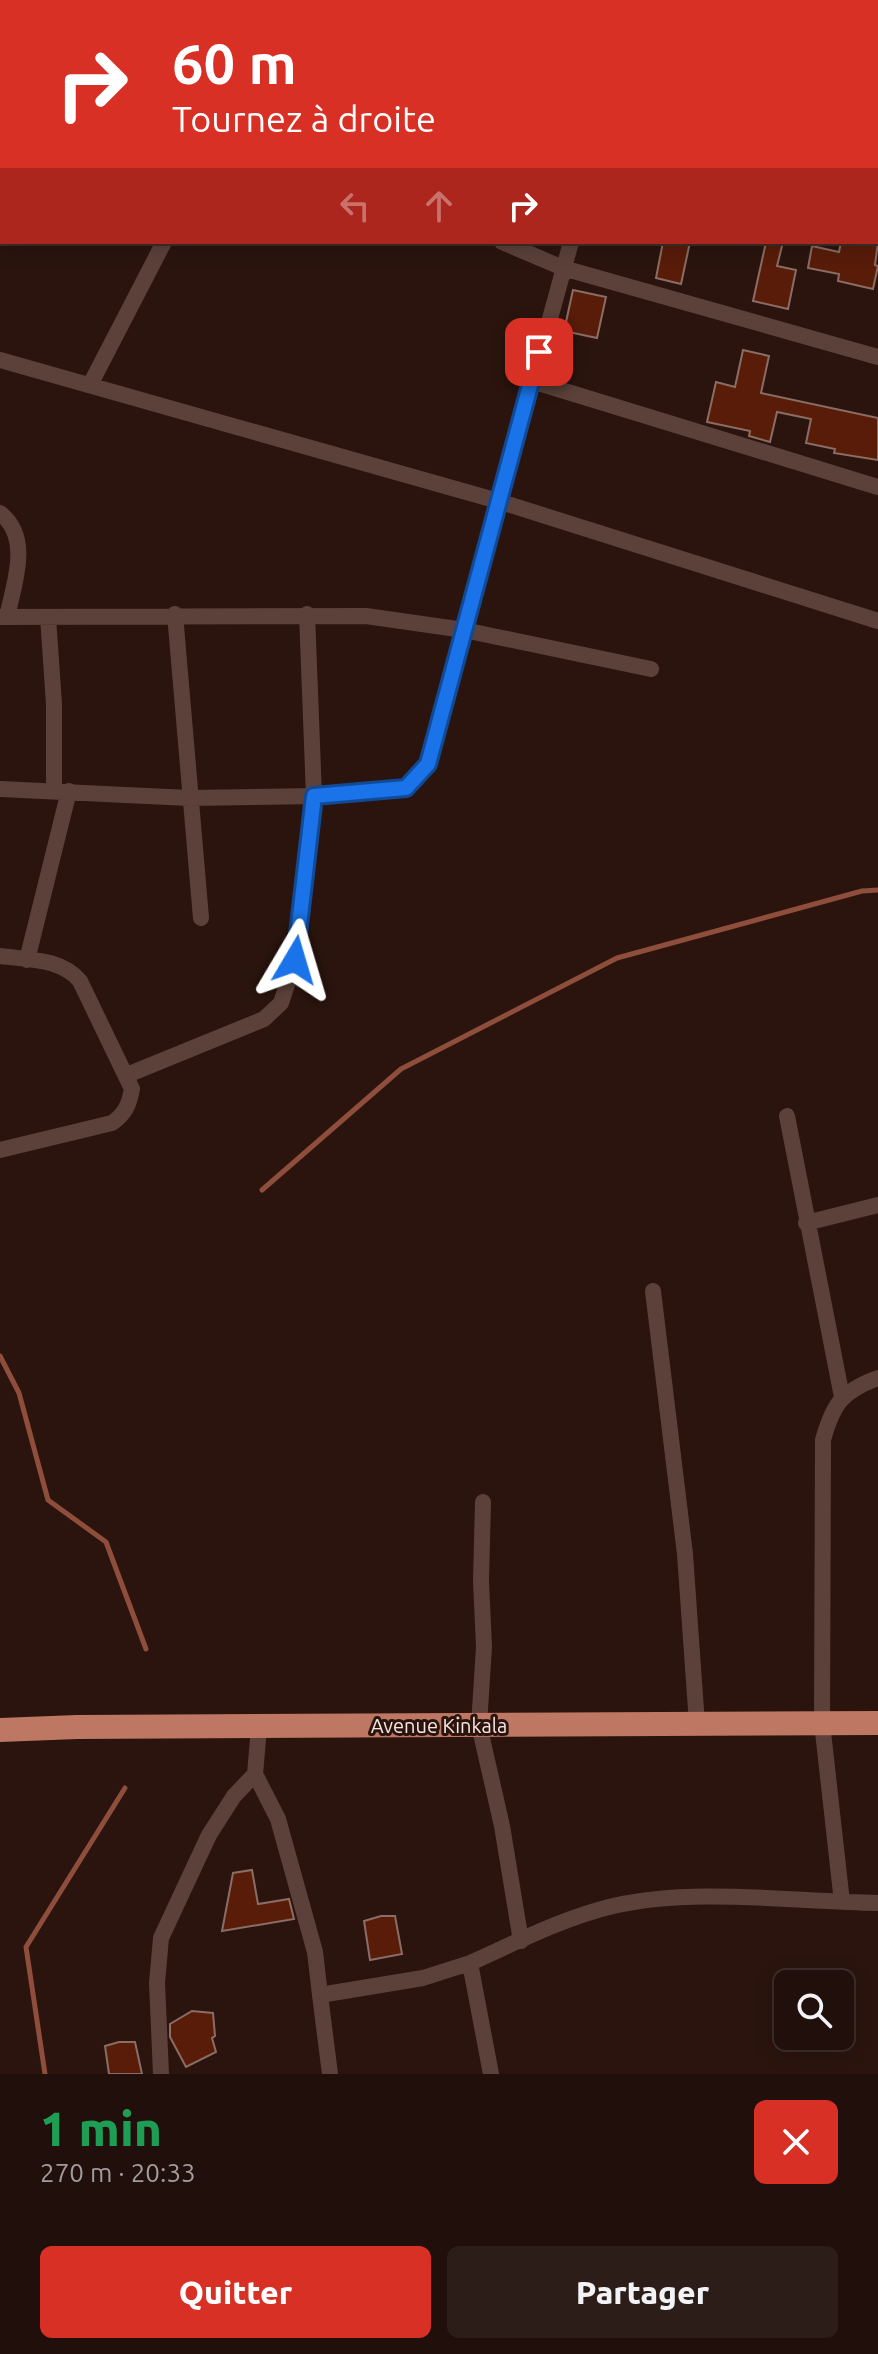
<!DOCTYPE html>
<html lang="fr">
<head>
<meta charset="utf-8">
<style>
	:root { --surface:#200f0a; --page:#2d1d18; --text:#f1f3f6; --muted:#a29c9c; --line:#3d2f2b; --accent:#d93025 }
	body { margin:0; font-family:Ubuntu,sans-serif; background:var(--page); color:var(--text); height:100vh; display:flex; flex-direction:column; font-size:30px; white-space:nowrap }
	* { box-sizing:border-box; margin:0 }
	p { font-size:26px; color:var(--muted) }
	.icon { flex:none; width:44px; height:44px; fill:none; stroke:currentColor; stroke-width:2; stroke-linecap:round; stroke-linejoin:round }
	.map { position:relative; height:2074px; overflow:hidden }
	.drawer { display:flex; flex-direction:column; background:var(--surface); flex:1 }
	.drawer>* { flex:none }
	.top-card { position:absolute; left:0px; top:0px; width:878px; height:244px; box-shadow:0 4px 20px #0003,0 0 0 2px var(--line); background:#d93025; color:#fff; overflow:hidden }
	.tools { position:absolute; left:774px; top:1970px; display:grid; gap:16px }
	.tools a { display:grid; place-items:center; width:80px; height:80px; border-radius:12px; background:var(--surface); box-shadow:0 4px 20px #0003,0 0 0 2px var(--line); font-size:40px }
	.pin { position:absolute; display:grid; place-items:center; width:68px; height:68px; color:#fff; margin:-34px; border-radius:16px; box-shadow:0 4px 12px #0006 }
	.me { position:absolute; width:88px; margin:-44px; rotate:7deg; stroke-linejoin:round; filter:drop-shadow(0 0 6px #0008) }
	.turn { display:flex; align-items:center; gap:28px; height:168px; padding:0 40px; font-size:36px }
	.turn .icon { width:104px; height:104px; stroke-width:2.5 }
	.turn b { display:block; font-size:56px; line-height:68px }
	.lanes { display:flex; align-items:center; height:76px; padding:0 40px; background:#0003; justify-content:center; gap:40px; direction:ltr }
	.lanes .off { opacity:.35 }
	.round { display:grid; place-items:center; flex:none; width:84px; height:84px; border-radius:12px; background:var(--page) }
	.head { display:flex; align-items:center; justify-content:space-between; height:136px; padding:0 40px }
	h1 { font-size:48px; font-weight:800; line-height:60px; color:#1e9e55 }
	.cta { display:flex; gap:16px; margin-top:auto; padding:16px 40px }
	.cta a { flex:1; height:92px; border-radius:12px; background:var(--accent); color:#fff; font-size:32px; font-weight:800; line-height:92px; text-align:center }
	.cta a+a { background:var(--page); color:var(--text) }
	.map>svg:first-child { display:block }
</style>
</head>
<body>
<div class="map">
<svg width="878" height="2074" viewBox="0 0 878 2074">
	<rect width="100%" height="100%" fill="#2b140e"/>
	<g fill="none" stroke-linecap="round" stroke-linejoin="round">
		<path stroke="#8f4e3b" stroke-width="5" d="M262,1190L401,1069L617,958L862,891L878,890
			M0,1356L19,1393L48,1500L106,1542L146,1649
			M45,2074L26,1947L125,1788"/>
	</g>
	<path fill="#581c09" stroke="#8a6d64" stroke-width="2" d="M663,242H690L681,284L656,278Z
		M766,242H783L777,266L796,270L788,309L753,301Z
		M841,242H878L875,265L878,266L873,289L838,281L839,274L808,268L812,246L839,252Z
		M573,290L606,297L597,338L564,331Z
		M743,350L769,356L761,393L878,418V460L834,453L835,449L806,443L811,419L777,412L770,442L749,436L750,431L707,422L716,382L735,387Z
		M252,1870L258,1904L289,1899L294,1919L222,1931L233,1873Z
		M381,1916H395L402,1954L370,1960L364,1921Z
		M192,2011L213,2013L215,2036L212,2038L216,2052L186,2067L170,2037V2024Z
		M119,2042H135L142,2074H109L105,2046Z"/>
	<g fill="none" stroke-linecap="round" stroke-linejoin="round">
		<path stroke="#5c413a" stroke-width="16" d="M202,2L204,0
			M304,2L305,0
			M509,2V0
			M640,2V0
			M0,9L2,10
			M876,100L878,101
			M0,216L2,214
			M876,229H878
			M502,242L563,268L878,357
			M0,360L498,501L878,621
			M532,381L878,487
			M90,385L164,242
			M0,513C32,538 14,583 7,617
			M175,614L201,918
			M0,617L366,616L464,630L651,669
			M48,617L54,704V789
			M0,789L189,798L314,796L406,788L428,764L571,242
			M0,956C28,960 61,958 80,981L132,1089C129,1105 125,1114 112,1123L0,1150
			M27,960L69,791
			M127,1075L264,1019L281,1003L295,960L314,796L307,614
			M787,1116L842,1397
			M806,1223L878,1205
			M653,1291L685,1554L697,1724
			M483,1502L481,1581L484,1647L479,1725L502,1826L521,1941
			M259,1728L255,1774L278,1819L315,1952L320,1995L423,1978L470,1963L491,2074
			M842,1902L822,1723L823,1440C833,1404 842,1391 878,1378
			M470,1963C517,1942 563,1918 613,1906C696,1887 793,1902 878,1903
			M320,1995L330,2074
			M161,2074L157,1983L161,1938L209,1835L234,1796L255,1774"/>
		<path stroke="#bd7762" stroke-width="24" d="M0,1730L77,1727L878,1723"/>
	</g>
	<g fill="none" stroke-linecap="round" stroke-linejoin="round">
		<g stroke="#114b97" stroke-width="20">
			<path id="route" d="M295,960L314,796L406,788L428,764L539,352"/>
		</g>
		<use href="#route" stroke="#1a73e8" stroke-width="14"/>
	</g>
	<g text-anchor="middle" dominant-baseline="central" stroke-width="6" stroke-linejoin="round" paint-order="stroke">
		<g font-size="20" fill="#f8e7e2" stroke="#2b140e">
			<text x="439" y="1725">Avenue Kinkala</text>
		</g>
	</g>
</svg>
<div class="tools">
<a><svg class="icon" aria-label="search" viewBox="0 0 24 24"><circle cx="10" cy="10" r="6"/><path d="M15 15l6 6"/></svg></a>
</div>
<div class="pin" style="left:539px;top:352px;background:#d93025"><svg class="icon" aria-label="arrive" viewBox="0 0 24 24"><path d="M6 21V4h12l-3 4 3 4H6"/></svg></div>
<svg class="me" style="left:295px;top:960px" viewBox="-20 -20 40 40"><path d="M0-17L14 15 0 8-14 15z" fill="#1a73e8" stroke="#fff" stroke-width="4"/></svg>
<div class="top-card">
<div class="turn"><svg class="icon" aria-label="right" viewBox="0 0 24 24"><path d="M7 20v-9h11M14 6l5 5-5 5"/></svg><div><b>60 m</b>Tournez à droite</div></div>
<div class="lanes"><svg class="icon off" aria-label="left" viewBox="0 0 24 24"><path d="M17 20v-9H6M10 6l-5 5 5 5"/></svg><svg class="icon off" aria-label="ahead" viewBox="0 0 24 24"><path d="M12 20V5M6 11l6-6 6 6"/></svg><svg class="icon" aria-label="right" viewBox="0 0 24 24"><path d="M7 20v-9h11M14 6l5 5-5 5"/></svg></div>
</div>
</div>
<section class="drawer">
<div class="head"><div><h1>1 min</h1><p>270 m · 20:33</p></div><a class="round" style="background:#d93025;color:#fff"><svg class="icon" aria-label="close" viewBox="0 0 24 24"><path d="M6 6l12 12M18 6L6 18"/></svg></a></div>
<div class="cta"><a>Quitter</a><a>Partager</a></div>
</section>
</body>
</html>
